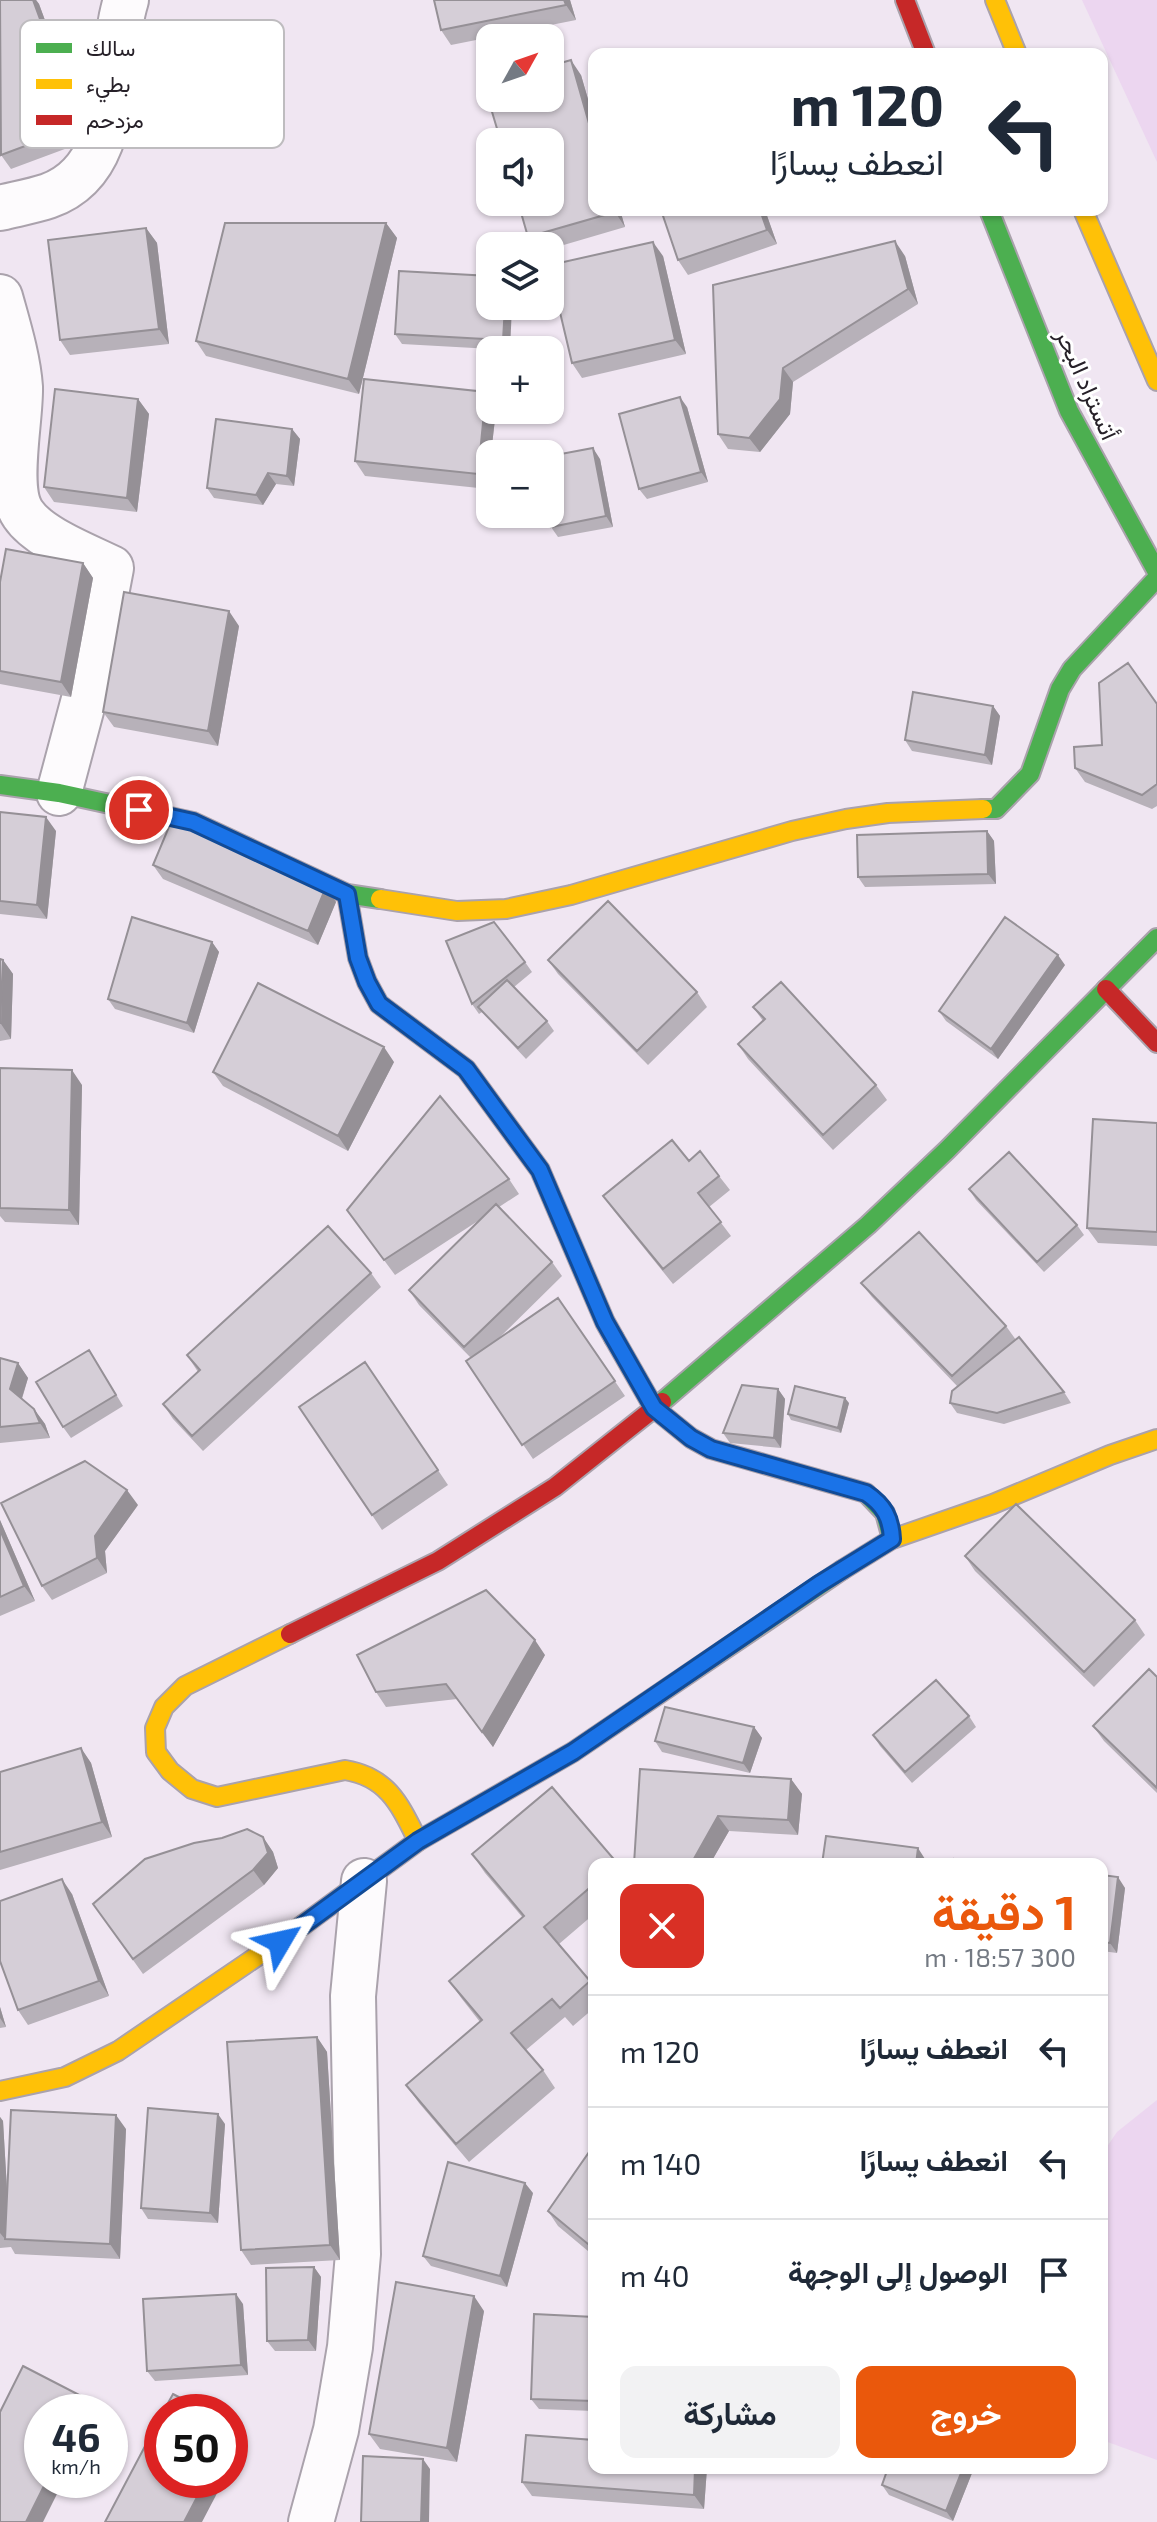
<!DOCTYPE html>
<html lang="ar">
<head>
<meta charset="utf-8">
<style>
	:root { --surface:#fff; --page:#f2f2f3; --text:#1f2937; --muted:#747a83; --line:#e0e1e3; --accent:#ea580c }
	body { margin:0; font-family:"Exo 2",Vazirmatn,sans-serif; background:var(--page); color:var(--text); direction:rtl; height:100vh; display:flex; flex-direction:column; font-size:30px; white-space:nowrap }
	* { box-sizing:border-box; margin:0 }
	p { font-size:26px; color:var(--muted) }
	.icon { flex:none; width:44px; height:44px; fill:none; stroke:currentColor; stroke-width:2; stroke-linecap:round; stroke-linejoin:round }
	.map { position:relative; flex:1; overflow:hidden; direction:ltr }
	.details { position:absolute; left:588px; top:1858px; width:520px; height:616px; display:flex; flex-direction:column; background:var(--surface); border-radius:16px; box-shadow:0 2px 6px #0004; direction:rtl }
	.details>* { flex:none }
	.guide { position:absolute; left:588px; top:48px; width:520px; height:168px; border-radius:16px; box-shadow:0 2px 6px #0004; direction:rtl; background:#fff; color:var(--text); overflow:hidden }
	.needle { width:52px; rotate:50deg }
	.controls { position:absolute; left:476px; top:24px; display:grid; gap:16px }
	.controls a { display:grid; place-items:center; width:88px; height:88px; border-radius:16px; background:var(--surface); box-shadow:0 2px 6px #0004; font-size:40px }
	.speed { position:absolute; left:24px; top:2394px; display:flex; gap:16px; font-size:40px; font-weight:700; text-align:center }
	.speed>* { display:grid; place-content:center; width:104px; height:104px; border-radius:50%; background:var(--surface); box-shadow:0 2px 6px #0004; line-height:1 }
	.speed small { font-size:20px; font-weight:400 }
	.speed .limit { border:12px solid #d22; background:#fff; color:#111 }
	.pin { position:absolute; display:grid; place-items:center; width:68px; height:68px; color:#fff; margin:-34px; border:4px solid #fff; border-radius:50%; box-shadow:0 2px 8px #0007 }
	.me { position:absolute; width:88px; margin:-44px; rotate:54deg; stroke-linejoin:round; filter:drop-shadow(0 0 6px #0008) }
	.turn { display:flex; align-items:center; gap:28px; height:168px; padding:0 32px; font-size:36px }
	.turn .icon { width:104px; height:104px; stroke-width:2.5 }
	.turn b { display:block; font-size:56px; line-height:68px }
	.round { display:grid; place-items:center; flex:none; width:84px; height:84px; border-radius:16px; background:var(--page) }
	.overview { display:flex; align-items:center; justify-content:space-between; height:136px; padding:0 32px }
	h1 { font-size:48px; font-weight:700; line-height:60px; color:var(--accent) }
	.primary-button { display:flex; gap:16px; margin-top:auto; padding:16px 32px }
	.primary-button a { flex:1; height:92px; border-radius:16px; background:var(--accent); color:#fff; font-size:32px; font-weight:700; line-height:92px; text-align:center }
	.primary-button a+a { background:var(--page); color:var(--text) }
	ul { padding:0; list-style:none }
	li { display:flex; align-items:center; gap:24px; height:112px; padding:0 32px; border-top:2px solid var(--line) }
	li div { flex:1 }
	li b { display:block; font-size:30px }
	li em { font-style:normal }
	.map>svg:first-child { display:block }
</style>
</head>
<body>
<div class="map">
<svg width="1157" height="2522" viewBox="0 0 1157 2522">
	<rect width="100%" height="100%" fill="#f0e6f2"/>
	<path fill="#ecd6f0" d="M1082,0H1157V162Z
		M1157,2100V2460L1102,2440V2154L1117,2132Z"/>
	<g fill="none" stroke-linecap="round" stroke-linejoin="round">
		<g stroke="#aaa2ac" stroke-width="48">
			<path id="street" d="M0,208C16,204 33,201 48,196C127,168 106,62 126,0
				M0,297C8,326 18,358 20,387C21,420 5,489 23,514C39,538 85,555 111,568L91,673L59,793
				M311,2522L336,2430L350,2347L358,2254L353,1996L364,1881"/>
		</g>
		<g stroke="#aaa2ac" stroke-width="22">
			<path id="fast" d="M989,210L1069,411L1157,572
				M0,785L59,793L193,822L347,894L380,899
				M983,809H996L1030,774L1060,689L1072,669L1157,578
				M614,1338L654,1408L691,1438L711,1449L866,1493L885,1513L892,1539
				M662,1402L868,1225L947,1150L1157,938
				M303,1925L418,1841L573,1752L842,1570"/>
		</g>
		<g stroke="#aaa2ac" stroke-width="22">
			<path id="slow" d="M995,0L1017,54
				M1083,210L1157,381
				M347,894L358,958L367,982L379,1004L466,1069L540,1170L605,1322L614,1338
				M380,899L457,911L506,909L571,895L792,831L846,819L888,813L983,809
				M842,1570L892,1539L993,1504L1110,1455L1157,1439
				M290,1634L185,1686L164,1707L155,1728L156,1752L170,1771L192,1789L217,1797L345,1770C388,1777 400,1805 418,1841
				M0,2091L65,2077L118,2051L303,1925"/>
		</g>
		<g stroke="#aaa2ac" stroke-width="22">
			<path id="jam" d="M905,0L926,54
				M1106,989L1157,1043
				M290,1634L438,1561L555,1487L662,1402"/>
		</g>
		<use href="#street" stroke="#fdfbfd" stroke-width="44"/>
		<use href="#fast" stroke="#4caf50" stroke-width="18"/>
		<use href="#slow" stroke="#ffc107" stroke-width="18"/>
		<use href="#jam" stroke="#c62828" stroke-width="18"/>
	</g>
	<path fill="#b7b1b9" d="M0,0H36L39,4L89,140L11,169L1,155Z
		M570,0L576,20L451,45L441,30Z
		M581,75L625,227L550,249V246H534L528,237Z
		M661,210H765L777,244L688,275L678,260Z
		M386,223L397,238L359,394L206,356L196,341Z
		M146,228L157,243L169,344L70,355L60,340Z
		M663,256L686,354L582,378L572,363Z
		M905,256L918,304L793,382L790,414L760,452L728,449L718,434L713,285Z
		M490,276L510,350L402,344L395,334Z
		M486,392L490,398V410H496L491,454H490L488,489L365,476L355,461Z
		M138,399L149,414L137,512L54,502L44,487Z
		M687,407L708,482L647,499L639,489Z
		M292,429L300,439L294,486L276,484L263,505L214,498L207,488Z
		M600,459L613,527L558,537L551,527Z
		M83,563L93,578L71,697L0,684V582Z
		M239,626L218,746L114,727L103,712Z
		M1157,704V806L1152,809L1085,782L1075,768Z
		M993,706L1000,716L992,765L912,751L905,740Z
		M0,812L56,831L47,919L0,914Z
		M987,831L994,841L996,884L865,887L858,877Z
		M153,865L326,887L336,902L318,945L163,879Z
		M212,942L219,952L194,1033L115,1009L108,999Z
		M0,959L3,960L13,974L11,1039L0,1041Z
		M548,960L697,992L707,1007L648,1065L558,974Z
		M525,962L532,972L514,987L547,1021L554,1031L526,1059L482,1012L479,1014L472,1004Z
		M1065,965L998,1059L946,1021L939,1011Z
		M753,1007L876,1085L887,1100L833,1150L748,1059L738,1044L763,1021Z
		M394,1062L348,1151L223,1086L213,1072Z
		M0,1068L82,1085L79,1225L5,1222L0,1216Z
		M1157,1123V1246L1098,1243L1087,1228Z
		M689,1161L719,1176L730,1190L709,1207L731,1236L673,1284L614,1211L603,1196Z
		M509,1179L519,1194L499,1207L552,1262L562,1276L496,1341L558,1298L625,1396L533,1459L466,1361L471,1358L419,1305L409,1290L484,1217L395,1275L347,1210Z
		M969,1189L1077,1225L1084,1235L1044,1272L976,1200Z
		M371,1273L381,1287L203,1451L173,1419L163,1404L198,1372L187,1355Z
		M861,1283L1006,1326L1016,1340L1064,1392L1071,1403L1004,1424L957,1413L950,1403L958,1387L872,1297Z
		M0,1358L18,1363L28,1378L22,1399L34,1409L45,1424L50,1438L0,1443Z
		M96,1361L123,1406L71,1438L63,1427Z
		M365,1362L448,1485L382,1530L372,1515Z
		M778,1389L785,1399L781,1448L730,1443L723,1433Z
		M849,1403L841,1433L791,1420L788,1414Z
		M138,1505L105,1551L107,1573L52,1600L42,1586Z
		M0,1520L35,1601L0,1616Z
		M965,1556L1135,1620L1145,1635L1094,1687L975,1571Z
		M545,1655L493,1747L457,1699L386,1707L376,1692Z
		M1157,1677V1793L1104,1741L1093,1726Z
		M969,1716L976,1727L912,1783L880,1746L873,1735Z
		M754,1727L762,1738L750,1773L662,1752L655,1741Z
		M81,1748L91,1763L112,1837L0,1870V1772Z
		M640,1769L791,1779L802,1794L798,1835L729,1831L710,1864H634Z
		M263,1837L273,1852L278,1868L264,1885L143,1974L93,1904Z
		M472,1854L594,1864V1914L559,1944L594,1986V2008L573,2026L565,2017L526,2050L543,2070L555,2088L469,2162L419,2103L406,2085L480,2022L462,1999L449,1981L523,1918L485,1873Z
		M1102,1875L1125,1888L1117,1953L1102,1951Z
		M72,1894L109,1996L28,2025L18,2010Z
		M0,2007L6,2027L0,2028Z
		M317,2037L327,2052L340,2260L251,2265L241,2250Z
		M0,2117L3,2121L7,2191L126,2129L120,2259L15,2254L11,2247L0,2248Z
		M225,2124L218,2223L148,2219L141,2208Z
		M594,2145V2256L558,2226L548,2211Z
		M533,2193L507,2287L431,2266L423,2256Z
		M314,2267L321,2277L316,2351H275L267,2341Z
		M243,2304L248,2375L155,2381L147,2371Z
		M484,2311L457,2462L380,2449L369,2434Z
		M594,2317V2411L539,2409L531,2399Z
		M594,2468H707L704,2509L532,2496L522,2482Z
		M888,2468H974L953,2521L889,2495L882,2485Z"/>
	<path fill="#959096" d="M33,0H36L39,4L89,140L79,126Z
		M564,0H570L576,20L566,5Z
		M571,60L581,75L594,120V141Z
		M614,210H620L625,227L615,212Z
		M760,210H765L777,244L767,230Z
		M386,223L397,238L359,394L348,379Z
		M146,228L157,243L169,344L159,329Z
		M895,241L905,256L918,304L908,289Z
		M653,242L663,256L686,354L675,340Z
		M505,306H512L510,350L503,340Z
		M783,368L793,382L790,414L760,452L749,438Z
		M486,392L490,398V410H496L491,454H490L488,489L478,474Z
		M680,397L687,407L708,482L701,472Z
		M138,399L149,414L137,512L127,498Z
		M292,429L300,439L294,486L287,476Z
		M593,448L600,459L613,527L606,516Z
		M268,473L276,484L263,505L256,495Z
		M83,563L93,578L71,697L61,682Z
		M229,611L239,626L218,746L208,731Z
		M993,706L1000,716L992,765L985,755Z
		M46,817L56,831L47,919L37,905Z
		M987,831L994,841L996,884L988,874Z
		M326,887L336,902L318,945L308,931Z
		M212,942L219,952L194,1033L187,1023Z
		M1058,955L1065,965L998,1059L991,1049Z
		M3,960L13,974L11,1039L1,1024Z
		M384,1047L394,1062L348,1151L338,1136Z
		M72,1070L82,1085L79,1225L69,1210Z
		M18,1363L28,1378L20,1404L10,1389Z
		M778,1389L785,1399L781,1448L774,1438Z
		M845,1398L849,1403L841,1433L838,1428Z
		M34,1409L45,1424L50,1438L40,1423Z
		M127,1490L138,1505L105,1551L107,1573L97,1558L95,1536Z
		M0,1520L35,1601L24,1586L0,1530Z
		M535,1640L545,1655L493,1747L482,1732Z
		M754,1727L762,1738L750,1773L743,1763Z
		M81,1748L91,1763L112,1837L102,1822Z
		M791,1779L802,1794L798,1835L788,1820Z
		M718,1816L729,1831L710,1864H691Z
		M263,1837L273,1852L278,1868L264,1885L253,1870Z
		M918,1848L925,1859V1864H916Z
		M1118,1877L1125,1888L1117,1953L1110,1943Z
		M62,1879L72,1894L109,1996L99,1981Z
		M0,2007L6,2027L0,2018Z
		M317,2037L327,2052L340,2260L330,2245Z
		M218,2114L225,2124L218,2223L210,2213Z
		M116,2115L126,2129L120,2259L110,2244Z
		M0,2117L3,2121L10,2240L5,2239L0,2233Z
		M525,2183L533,2193L507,2287L500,2276Z
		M314,2267L321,2277L316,2351L308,2340Z
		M236,2294L243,2304L248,2375L241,2365Z
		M474,2296L484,2311L457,2462L447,2448Z
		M87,2399L97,2412H81Z
		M234,2426L244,2441L230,2469V2434Z
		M423,2459L430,2469L429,2522H421Z
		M695,2468H707L704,2509L694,2495Z
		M963,2468H974L953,2521L946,2511Z
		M47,2480H64L43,2522H26Z
		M206,2480H224L202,2522H184Z"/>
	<path fill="#d5ced7" stroke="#959096" stroke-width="2" d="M0,0H33L79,126L1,155Z
		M434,0H564L566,5L441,30Z
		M571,60L594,141V210H614L615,212L528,237L518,202H550V142H501L484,85L490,83V98H550V66Z
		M661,210H760L767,230L678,260Z
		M225,223H386L348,379L196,341Z
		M146,228L159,329L60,340L48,240Z
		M895,241L908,289L783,368L780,399L749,438L718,434L713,285Z
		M653,242L675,340L572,363L550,270V265Z
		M399,271L490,276V306H505L503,340L395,334Z
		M364,379L486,392L478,474L355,461Z
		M55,389L138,399L127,498L44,487Z
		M680,397L701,472L639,489L619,414Z
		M216,419L292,429L287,476L268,473L256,495L207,488Z
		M593,448L606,516L551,527L549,514H550V456Z
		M6,549L83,563L61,682L0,671V582Z
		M124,592L229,611L208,731L103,712Z
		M1128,663L1157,704V784L1142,795L1075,768L1074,747L1102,745L1099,683Z
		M913,692L993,706L985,755L905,740Z
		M0,812L46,817L37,905L0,901Z
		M171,822L326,887L308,931L153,865Z
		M987,831L988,874L858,877L857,835Z
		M608,901L697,992L637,1051L548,960Z
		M132,917L212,942L187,1023L108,999Z
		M1005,917L1058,955L991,1049L939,1011Z
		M494,922L525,962L472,1004L446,941Z
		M0,959L3,960L0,1024Z
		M507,980L547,1021L518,1048L478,1007Z
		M781,982L876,1085L823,1135L738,1044L765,1019L753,1007Z
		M258,983L384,1047L338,1136L213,1072Z
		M0,1068L72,1070L69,1210L0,1208Z
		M440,1096L509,1179L384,1260L347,1210Z
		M1093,1119L1157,1123V1232L1087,1228Z
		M672,1140L689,1161L700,1151L719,1176L698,1193L721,1222L663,1269L603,1196Z
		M1009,1152L1077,1225L1037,1262L969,1189Z
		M496,1204L552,1262L464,1347L409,1290Z
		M328,1226L371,1273L192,1436L163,1404L200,1370L187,1355Z
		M919,1232L1006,1326L952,1376L861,1283Z
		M558,1298L615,1381L522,1445L466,1361Z
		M1019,1337L1064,1392L997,1413L950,1403L952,1391Z
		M89,1350L116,1395L63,1427L36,1382Z
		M0,1358L18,1363L10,1389L34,1409L40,1423L0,1427Z
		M365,1362L438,1470L372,1515L299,1407Z
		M742,1385L778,1389L774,1438L723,1433Z
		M795,1386L845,1398L838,1428L788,1414Z
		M85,1461L127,1490L95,1536L97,1558L42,1586L1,1503Z
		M1016,1504L1135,1620L1084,1672L965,1556Z
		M0,1530L24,1586L0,1597Z
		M486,1590L535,1640L482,1732L446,1684L376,1692L357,1655Z
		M1149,1669L1157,1677V1788L1093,1726Z
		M936,1680L969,1716L905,1772L873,1735Z
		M665,1707L754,1727L743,1763L655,1741Z
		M81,1748L102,1822L0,1852V1772Z
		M640,1769L791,1779L788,1820L718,1816L691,1864H634Z
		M552,1787L618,1864H594V1884L544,1927L590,1981L560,2008L552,1999L511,2033L543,2070L456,2144L406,2085L482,2020L449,1981L524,1916L472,1854Z
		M247,1829L263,1837L268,1853L253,1870L133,1959L93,1904L145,1859L194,1843L222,1838Z
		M826,1836L918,1848L916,1864H822Z
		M954,1859L973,1864H953Z
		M1102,1875L1118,1877L1110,1943L1102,1942Z
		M62,1879L99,1981L18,2010L0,1961V1901Z
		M317,2037L330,2245L241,2250L227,2042Z
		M148,2108L218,2114L210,2213L141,2208Z
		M11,2110L116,2115L110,2244L5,2239Z
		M594,2145V2249L548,2211Z
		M448,2162L525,2183L500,2276L423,2256Z
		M314,2267L308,2340L267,2341L266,2268Z
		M396,2282L474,2296L447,2448L369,2434Z
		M236,2294L241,2365L147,2371L143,2299Z
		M534,2314L594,2317V2401L531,2399Z
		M23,2366L87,2399L81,2412H42V2480H47L26,2522H0V2412Z
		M173,2394L207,2412H163Z
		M162,2414V2480H206L184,2522H105Z
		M230,2424L234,2426L230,2434Z
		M526,2435L594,2440V2468H695L694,2495L522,2482Z
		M363,2456L423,2459L421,2522H361Z
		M888,2468H963L946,2511L882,2485Z"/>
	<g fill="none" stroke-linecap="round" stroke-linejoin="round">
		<g stroke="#114b97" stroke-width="20">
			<path id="route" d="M139,810L193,822L347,894L358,958L367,982L379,1004L466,1069L540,1170L605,1322L654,1408L691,1438L711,1449L866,1493C884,1505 891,1518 892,1539L819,1584L573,1752L418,1841L280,1942"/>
		</g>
		<use href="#route" stroke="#1a73e8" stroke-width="14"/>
	</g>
	<g text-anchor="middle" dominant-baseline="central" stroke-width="6" stroke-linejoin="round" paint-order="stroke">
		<g font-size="24" fill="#272129" stroke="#fff">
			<text transform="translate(1088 384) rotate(66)">أتستراد البحر</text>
		</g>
	</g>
	<rect x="20" y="20" width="264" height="128" rx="12" fill="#fff" stroke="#bebcbf" stroke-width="2"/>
	<rect x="36" y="43" width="36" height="10" fill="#4caf50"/>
	<rect x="36" y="79" width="36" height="10" fill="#ffc107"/>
	<rect x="36" y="115" width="36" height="10" fill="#c62828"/>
	<g font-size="22" fill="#272129">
		<text x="86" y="56">سالك</text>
		<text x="86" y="92">بطيء</text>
		<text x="86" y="128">مزدحم</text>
	</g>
</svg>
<div class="controls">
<a><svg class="needle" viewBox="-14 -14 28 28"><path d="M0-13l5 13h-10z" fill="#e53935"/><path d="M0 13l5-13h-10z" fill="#747a83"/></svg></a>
<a><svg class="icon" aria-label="sound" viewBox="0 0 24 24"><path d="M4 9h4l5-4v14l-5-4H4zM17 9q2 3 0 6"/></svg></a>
<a><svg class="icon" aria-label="layers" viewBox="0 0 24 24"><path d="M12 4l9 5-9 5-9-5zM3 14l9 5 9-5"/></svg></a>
<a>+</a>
<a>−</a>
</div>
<div class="speed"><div>46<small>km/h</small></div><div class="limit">50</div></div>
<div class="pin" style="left:139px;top:810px;background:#d93025"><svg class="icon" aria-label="arrive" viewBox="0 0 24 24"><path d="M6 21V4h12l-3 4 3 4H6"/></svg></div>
<svg class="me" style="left:280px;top:1942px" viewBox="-20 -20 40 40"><path d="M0-17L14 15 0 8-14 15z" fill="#1a73e8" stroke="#fff" stroke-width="4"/></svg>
<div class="guide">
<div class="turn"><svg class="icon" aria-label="left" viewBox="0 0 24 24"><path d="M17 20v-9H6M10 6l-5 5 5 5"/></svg><div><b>120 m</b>انعطف يسارًا</div></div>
</div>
<section class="details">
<div class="overview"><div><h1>1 دقيقة</h1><p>300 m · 18:57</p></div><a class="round" style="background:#d93025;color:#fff"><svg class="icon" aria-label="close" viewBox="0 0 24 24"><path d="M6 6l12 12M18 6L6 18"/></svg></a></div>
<ul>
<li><svg class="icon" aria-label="left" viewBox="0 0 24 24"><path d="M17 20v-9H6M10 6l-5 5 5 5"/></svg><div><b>انعطف يسارًا</b></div><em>120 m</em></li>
<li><svg class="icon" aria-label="left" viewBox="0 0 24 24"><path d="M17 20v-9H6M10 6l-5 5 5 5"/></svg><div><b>انعطف يسارًا</b></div><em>140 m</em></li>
<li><svg class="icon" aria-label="arrive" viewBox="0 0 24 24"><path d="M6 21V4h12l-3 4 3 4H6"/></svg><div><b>الوصول إلى الوجهة</b></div><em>40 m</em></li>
</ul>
<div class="primary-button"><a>خروج</a><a>مشاركة</a></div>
</section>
</div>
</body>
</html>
